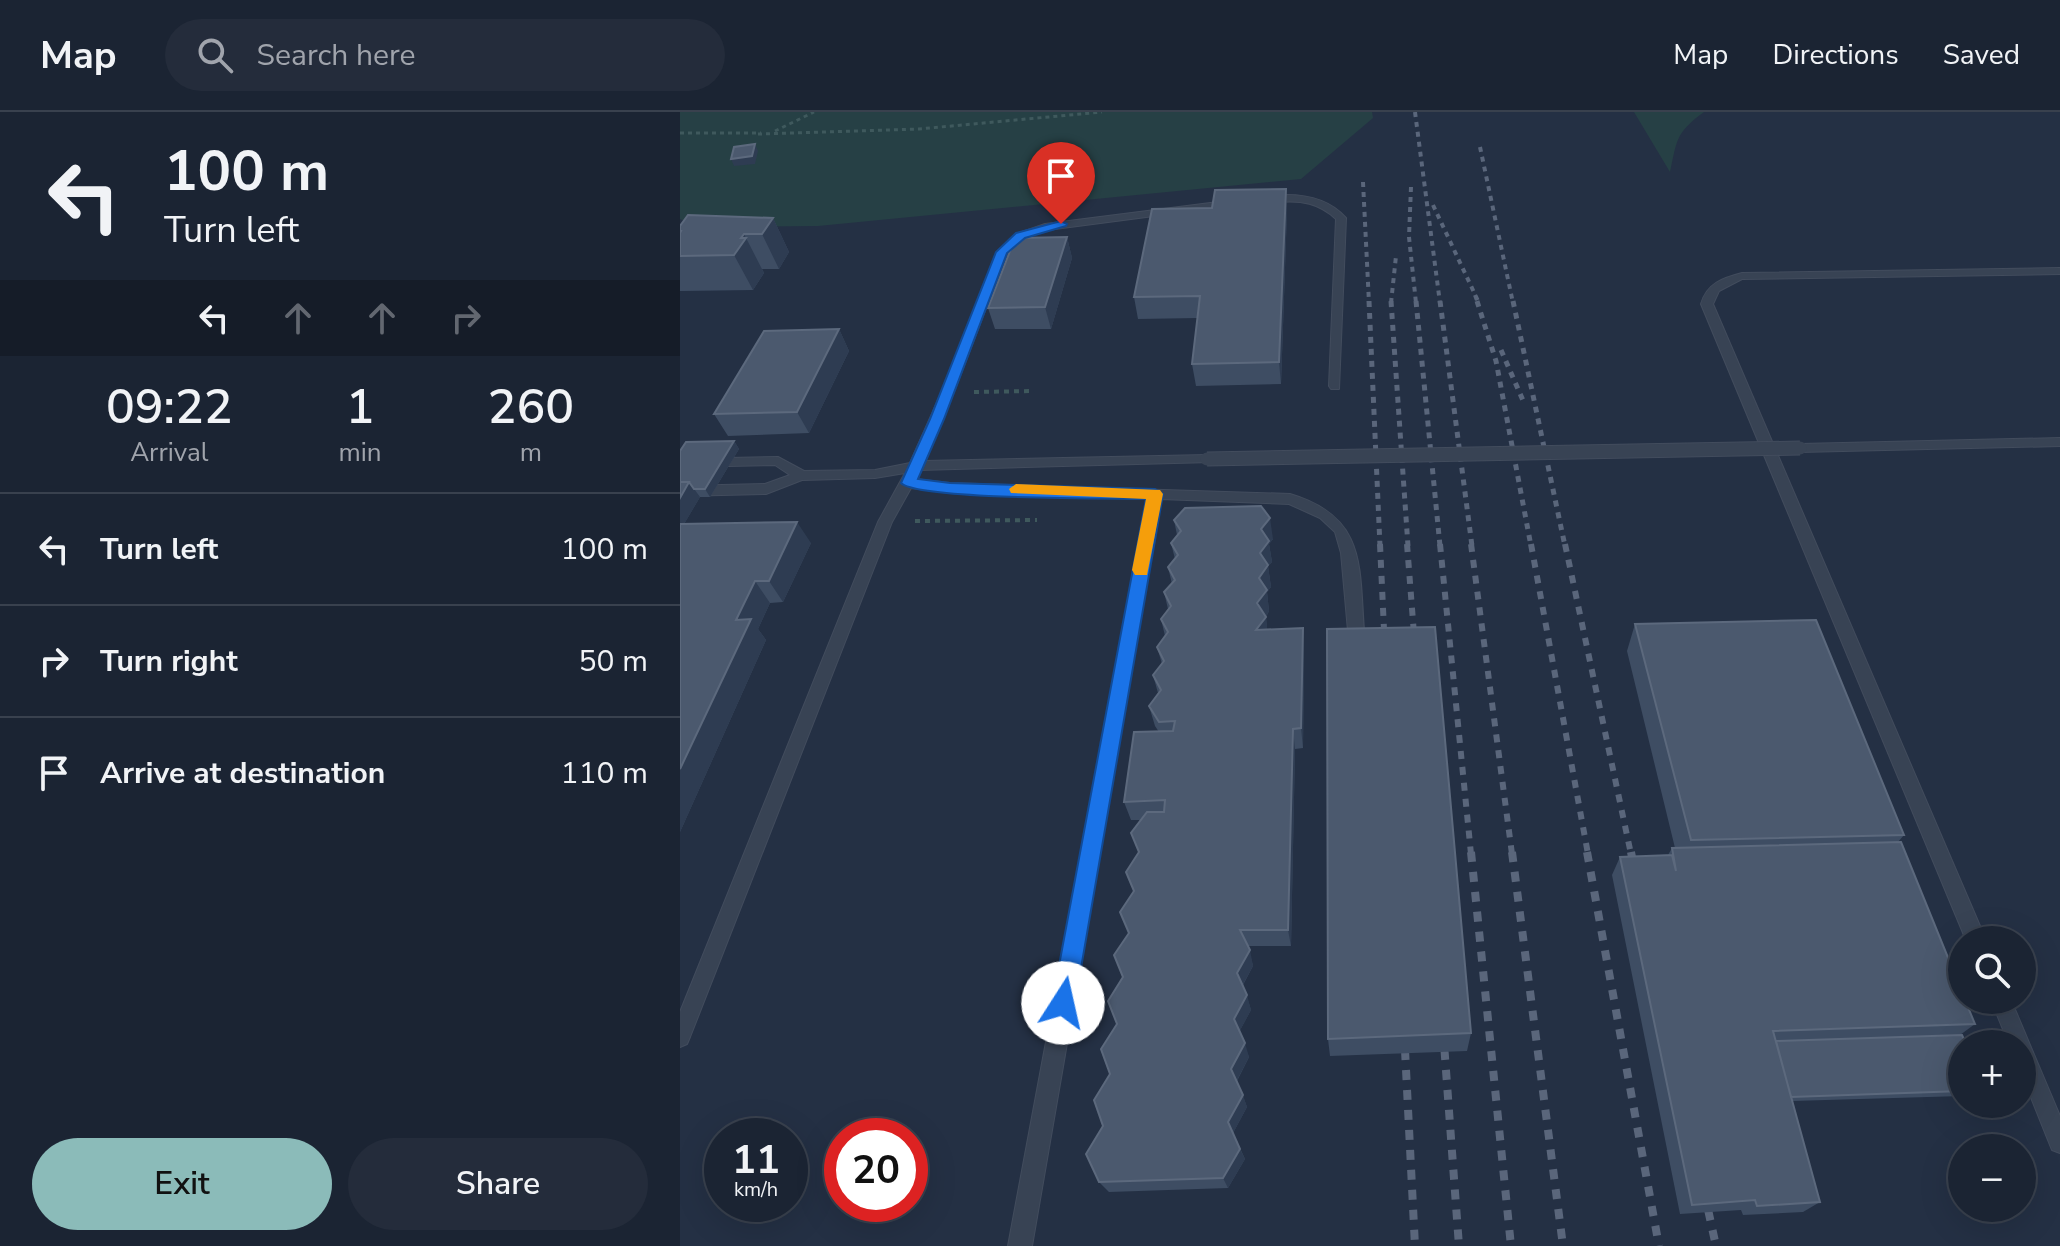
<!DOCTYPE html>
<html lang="en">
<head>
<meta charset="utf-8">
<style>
	:root { --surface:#1b2433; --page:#242c3b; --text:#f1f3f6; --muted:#a0a4ac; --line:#39414e; --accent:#8bbbb9 }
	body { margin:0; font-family:"Nunito Sans",sans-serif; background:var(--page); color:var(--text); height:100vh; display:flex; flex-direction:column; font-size:30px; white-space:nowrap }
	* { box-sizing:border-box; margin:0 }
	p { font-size:26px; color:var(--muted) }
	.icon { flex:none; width:44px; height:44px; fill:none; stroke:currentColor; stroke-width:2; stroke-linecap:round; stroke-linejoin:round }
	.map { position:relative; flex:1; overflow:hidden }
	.drawer { display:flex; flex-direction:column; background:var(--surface); width:680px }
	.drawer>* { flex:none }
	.hud { background:#1b2433; color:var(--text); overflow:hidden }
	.tools { position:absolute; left:1268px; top:814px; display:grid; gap:16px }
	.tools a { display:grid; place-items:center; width:88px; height:88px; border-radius:50%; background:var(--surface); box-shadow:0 8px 32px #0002,0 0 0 2px var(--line); font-size:40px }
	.speed { position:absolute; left:24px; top:1006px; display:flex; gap:16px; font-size:40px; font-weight:700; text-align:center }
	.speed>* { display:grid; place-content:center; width:104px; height:104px; border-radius:50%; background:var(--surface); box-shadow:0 8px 32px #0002,0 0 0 2px var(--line); line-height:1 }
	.speed small { font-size:20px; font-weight:400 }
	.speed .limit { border:12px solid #d22; background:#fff; color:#111 }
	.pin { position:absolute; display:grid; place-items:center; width:68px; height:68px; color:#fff; margin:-82px -34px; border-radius:50% 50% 50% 0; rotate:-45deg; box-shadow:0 0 8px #0007 }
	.pin .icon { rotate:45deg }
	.me { position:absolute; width:88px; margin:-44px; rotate:10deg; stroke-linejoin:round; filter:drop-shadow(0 0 6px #0008) }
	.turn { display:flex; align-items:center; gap:28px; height:168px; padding:0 32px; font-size:36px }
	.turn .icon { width:104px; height:104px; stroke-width:2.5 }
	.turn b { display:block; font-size:56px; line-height:68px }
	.lanes { display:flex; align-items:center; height:76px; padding:0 32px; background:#0003; justify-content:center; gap:40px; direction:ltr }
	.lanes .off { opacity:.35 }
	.eta { display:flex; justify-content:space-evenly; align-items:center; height:136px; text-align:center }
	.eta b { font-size:48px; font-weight:600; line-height:56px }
	.primary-button { display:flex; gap:16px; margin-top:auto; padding:16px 32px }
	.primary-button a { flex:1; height:92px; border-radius:48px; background:var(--accent); color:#111; font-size:32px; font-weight:600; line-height:92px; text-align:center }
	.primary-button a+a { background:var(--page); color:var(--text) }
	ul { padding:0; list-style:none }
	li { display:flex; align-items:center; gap:24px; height:112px; padding:0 32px; border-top:2px solid var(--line) }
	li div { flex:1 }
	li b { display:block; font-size:30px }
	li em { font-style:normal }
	header { display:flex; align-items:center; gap:48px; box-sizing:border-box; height:112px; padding:0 40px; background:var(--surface); border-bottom:2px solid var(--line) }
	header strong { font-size:38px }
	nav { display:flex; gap:44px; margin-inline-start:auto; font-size:28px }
	.search { width:560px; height:72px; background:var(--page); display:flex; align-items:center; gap:20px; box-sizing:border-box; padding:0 28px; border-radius:44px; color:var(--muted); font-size:30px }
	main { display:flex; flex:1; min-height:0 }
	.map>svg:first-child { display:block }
</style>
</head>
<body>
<header>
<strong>Map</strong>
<div class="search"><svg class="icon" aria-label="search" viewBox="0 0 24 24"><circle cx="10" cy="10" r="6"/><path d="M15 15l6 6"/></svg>Search here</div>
<nav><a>Map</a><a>Directions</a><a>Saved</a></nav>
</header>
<main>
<section class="drawer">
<div class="hud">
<div class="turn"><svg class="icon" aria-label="left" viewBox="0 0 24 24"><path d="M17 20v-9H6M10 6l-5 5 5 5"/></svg><div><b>100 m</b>Turn left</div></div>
<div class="lanes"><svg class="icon" aria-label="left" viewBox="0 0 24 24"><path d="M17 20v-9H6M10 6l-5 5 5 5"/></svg><svg class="icon off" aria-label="ahead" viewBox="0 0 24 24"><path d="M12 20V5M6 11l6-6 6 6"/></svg><svg class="icon off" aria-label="ahead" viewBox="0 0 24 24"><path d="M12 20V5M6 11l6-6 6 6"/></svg><svg class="icon off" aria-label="right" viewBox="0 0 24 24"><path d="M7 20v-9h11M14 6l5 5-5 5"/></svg></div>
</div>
<div class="eta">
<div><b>09:22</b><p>Arrival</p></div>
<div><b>1</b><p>min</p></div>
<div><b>260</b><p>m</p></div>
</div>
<ul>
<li><svg class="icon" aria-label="left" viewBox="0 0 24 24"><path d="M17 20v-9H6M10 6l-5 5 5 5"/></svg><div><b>Turn left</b></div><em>100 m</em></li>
<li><svg class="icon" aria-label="right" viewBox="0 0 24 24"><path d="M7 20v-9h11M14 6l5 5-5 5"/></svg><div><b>Turn right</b></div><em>50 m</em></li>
<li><svg class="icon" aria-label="arrive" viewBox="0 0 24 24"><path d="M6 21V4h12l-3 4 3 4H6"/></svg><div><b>Arrive at destination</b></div><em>110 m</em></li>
</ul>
<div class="primary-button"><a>Exit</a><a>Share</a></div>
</section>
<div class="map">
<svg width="1380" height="1134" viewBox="0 0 1380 1134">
	<rect width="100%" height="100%" fill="#243044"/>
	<path fill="#264045" d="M0,0H692L693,6L621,67L138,114L18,115L0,107Z
		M954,0H1024C995,21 997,29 990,60Z"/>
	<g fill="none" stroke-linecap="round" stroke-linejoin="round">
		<g stroke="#424c5d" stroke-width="2">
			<path id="lane" d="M606,83C629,83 650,88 666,106L659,277H651L649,274L656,107C639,91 621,88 599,90C591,90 587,91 580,88L585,85Z
				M554,88L559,91L558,93L367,118L344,126L327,141L275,277L244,349L527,343L534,347L532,350L239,358L235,367L270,371L610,382C691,406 678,460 685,530L677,536L669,530L661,441L655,420L640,406L609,392L481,387L352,1134H328L467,387L270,381L231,376L212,410L10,925L7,932L0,935V900L198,410L225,361L195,366L122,368L86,382L0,384V374L85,372L110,363L95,353L0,355V347L98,345L124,359L195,358L230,351L263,277L317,140L336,122L365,112Z
				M1380,156V162L1062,167L1039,179L1033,192L1306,828H1286L1021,192C1027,171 1043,166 1062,161Z
				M1380,326V334L1120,340L1113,336L1120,332Z
				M1311,888H1331L1380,1004V1041L1372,1038L1342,963V932H1329Z"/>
		</g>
		<path stroke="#3f595d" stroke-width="3" stroke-dasharray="4 4" stroke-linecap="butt" d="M95,19L134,0
			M0,21H81
			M78,22L239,17L422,0"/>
		<path stroke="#3f595d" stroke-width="4" stroke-dasharray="5 5" stroke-linecap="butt" d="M294,280L354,279
			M235,409L357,408"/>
		<use href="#lane" fill="#384354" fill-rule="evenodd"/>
		<path stroke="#5a667b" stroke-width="4" stroke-dasharray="5 5" stroke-linecap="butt" d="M735,0L760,191
			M800,35L833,191
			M683,70L689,191
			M731,75L729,125L736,191
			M753,93L799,191
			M795,183L798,191
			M711,191L716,144"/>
		<path stroke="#5a667b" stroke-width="5" stroke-dasharray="6 6" stroke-linecap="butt" d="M689,189L700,434
			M711,189L728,434
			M736,189L760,434
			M760,189L792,434
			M797,189L816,249L851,434
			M833,189L885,434
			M821,238L845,293"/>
		<path stroke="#5a667b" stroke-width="6" stroke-dasharray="8 8" stroke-linecap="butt" d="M700,432L705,539
			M727,432L735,535
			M760,432L791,742
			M791,432L832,742
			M851,432L908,742
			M885,432L951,742"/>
		<path stroke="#5a667b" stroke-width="8" stroke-dasharray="10 10" stroke-linecap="butt" d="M791,740L831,1134
			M832,740L883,1134
			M907,740L979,1134
			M951,740L956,766
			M724,918L735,1134
			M763,918L779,1134
			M1024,1079L1036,1134"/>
		<g stroke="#424c5d" stroke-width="15" stroke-linecap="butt">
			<path id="lane-bridge" d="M527,347L1120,336"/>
		</g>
		<use href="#lane-bridge" stroke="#384354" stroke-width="13"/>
	</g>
	<path fill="#3e4d63" d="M607,98L601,272L516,274L512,252L518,206L458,207L454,185Z
		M93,106L109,140L99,157H82L84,161L73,178L0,179V114Z
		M387,125L392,146L371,217H315L308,196Z
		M159,217L169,239L129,321L48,324L34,302Z
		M54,329L59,337L30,385H20L4,412L131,431L103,490L90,491L78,517L86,528L0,720V339Z
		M494,408L593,427L589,432L592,450L588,454L591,475L587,480L589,499L586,505L587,518L624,537L623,636L615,637L611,834H568L573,854L563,873L571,898L559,920L569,945L557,969L567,995L553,1021L565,1047L548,1076L429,1080L419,1070L423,1014L449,821L459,740L461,708H451L444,690L479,620L475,614L469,594L478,581L473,563L482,552L477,535L485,524L481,507L488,497L484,480L492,472L488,455L495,447L491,431L497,423Z
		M955,512L1224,723L1218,730L1295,912L1280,923L1282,932V984L1112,989L1140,1090L1123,1100L1063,1103L1061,1098L1000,1102L932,763L940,745L988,743L992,736H995L947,539Z
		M791,921L787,939L650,944L648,927Z"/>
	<path fill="#2e3c52" d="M75,32L78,39L75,52L54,54L51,47Z
		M606,77L607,98L601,272L599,250Z
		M93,106L109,140L99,157L82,122Z
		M64,122L84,161L73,178L54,143Z
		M387,125L392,146L371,217L365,195Z
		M159,217L169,239L129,321L117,300Z
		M54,329L59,337L30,385L25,377Z
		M9,370L20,385L0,419V386Z
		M590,406L593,427L589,432L592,450L588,454L591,475L587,480L589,499L586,505L588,525L576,518L581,417Z
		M117,410L131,431L103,490L89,469Z
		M75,469L90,491L78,517L86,528L0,720V657L56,508Z
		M623,516L624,537L623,636L621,616Z
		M613,617L615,637L611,834L608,818Z
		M570,838L573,854L561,876L557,861Z
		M567,883L571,898L558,922L554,907Z
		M565,931L569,945L556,970L551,957Z
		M563,983L567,995L553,1021L548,1010Z
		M560,1037L565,1047L548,1076L543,1066Z"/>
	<path fill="#4b596e" stroke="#5c697d" stroke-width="2" d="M75,32L72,44L51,47L54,35Z
		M606,77L599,250L512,252L520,184L454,185L472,97L532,96L535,78Z
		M8,103L93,106L82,122H64L61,126H66L54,143L0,144V121L1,119H0V114Z
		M387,125L365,195L308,196L335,126Z
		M159,217L117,300L34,302L84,219Z
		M54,329L25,377H14L9,370H0V339L6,330Z
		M0,370H9L0,386Z
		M581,394L590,406L581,417L589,429L580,441L588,453L579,466L587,478L577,491L586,505L576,518L623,516L621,616L613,617L608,818H560L570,838L557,861L567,883L554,907L565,931L551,957L563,983L548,1010L560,1037L543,1066L419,1070L406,1042L423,1014L414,988L430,962L421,937L437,912L428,889L443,865L434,843L449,821L440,800L454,779L446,760L459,740L451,721L467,700H484L485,688L444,690L454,620L493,619L495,609L479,610L469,594L481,578L473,563L484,549L477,535L488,520L481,507L491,494L484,480L495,468L488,455L498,443L491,431L501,419L494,408L505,396Z
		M117,410L89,469H75L56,508L71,507L0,657V412Z
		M1136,508L1224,723L1011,728L955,512Z
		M755,515L791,921L648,927L647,517Z
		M1221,730L1282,880V888H1285L1295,912L1093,919L1140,1090L1077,1094L1075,1088L1012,1093L940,745L992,743L996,759L992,736Z
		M1282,923L1286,932H1282V979L1111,985L1096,929Z"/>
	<path fill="#1a73e8" stroke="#114b97" stroke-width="2" d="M381,109L387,112L386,114L345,126L327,141L264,307L238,367L270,371L475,377L483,382L395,891L391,899L383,903L375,899L372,891L466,387C429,386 238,388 221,371L250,307L316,140L336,121Z"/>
	<path fill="#f59e0b" d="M336,372L480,378L483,382L467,463H455L452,458L466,387L331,381L329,377Z"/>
</svg>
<div class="tools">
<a><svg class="icon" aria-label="search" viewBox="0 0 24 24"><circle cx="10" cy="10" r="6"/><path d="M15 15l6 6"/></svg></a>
<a>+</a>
<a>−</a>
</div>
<div class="speed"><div>11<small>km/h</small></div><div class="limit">20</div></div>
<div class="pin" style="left:381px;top:112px;background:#d93025"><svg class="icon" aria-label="arrive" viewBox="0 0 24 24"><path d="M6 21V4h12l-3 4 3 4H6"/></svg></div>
<svg class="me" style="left:383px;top:891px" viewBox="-20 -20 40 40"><circle r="19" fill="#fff"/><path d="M0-13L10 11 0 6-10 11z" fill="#1a73e8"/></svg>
</div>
</main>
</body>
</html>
